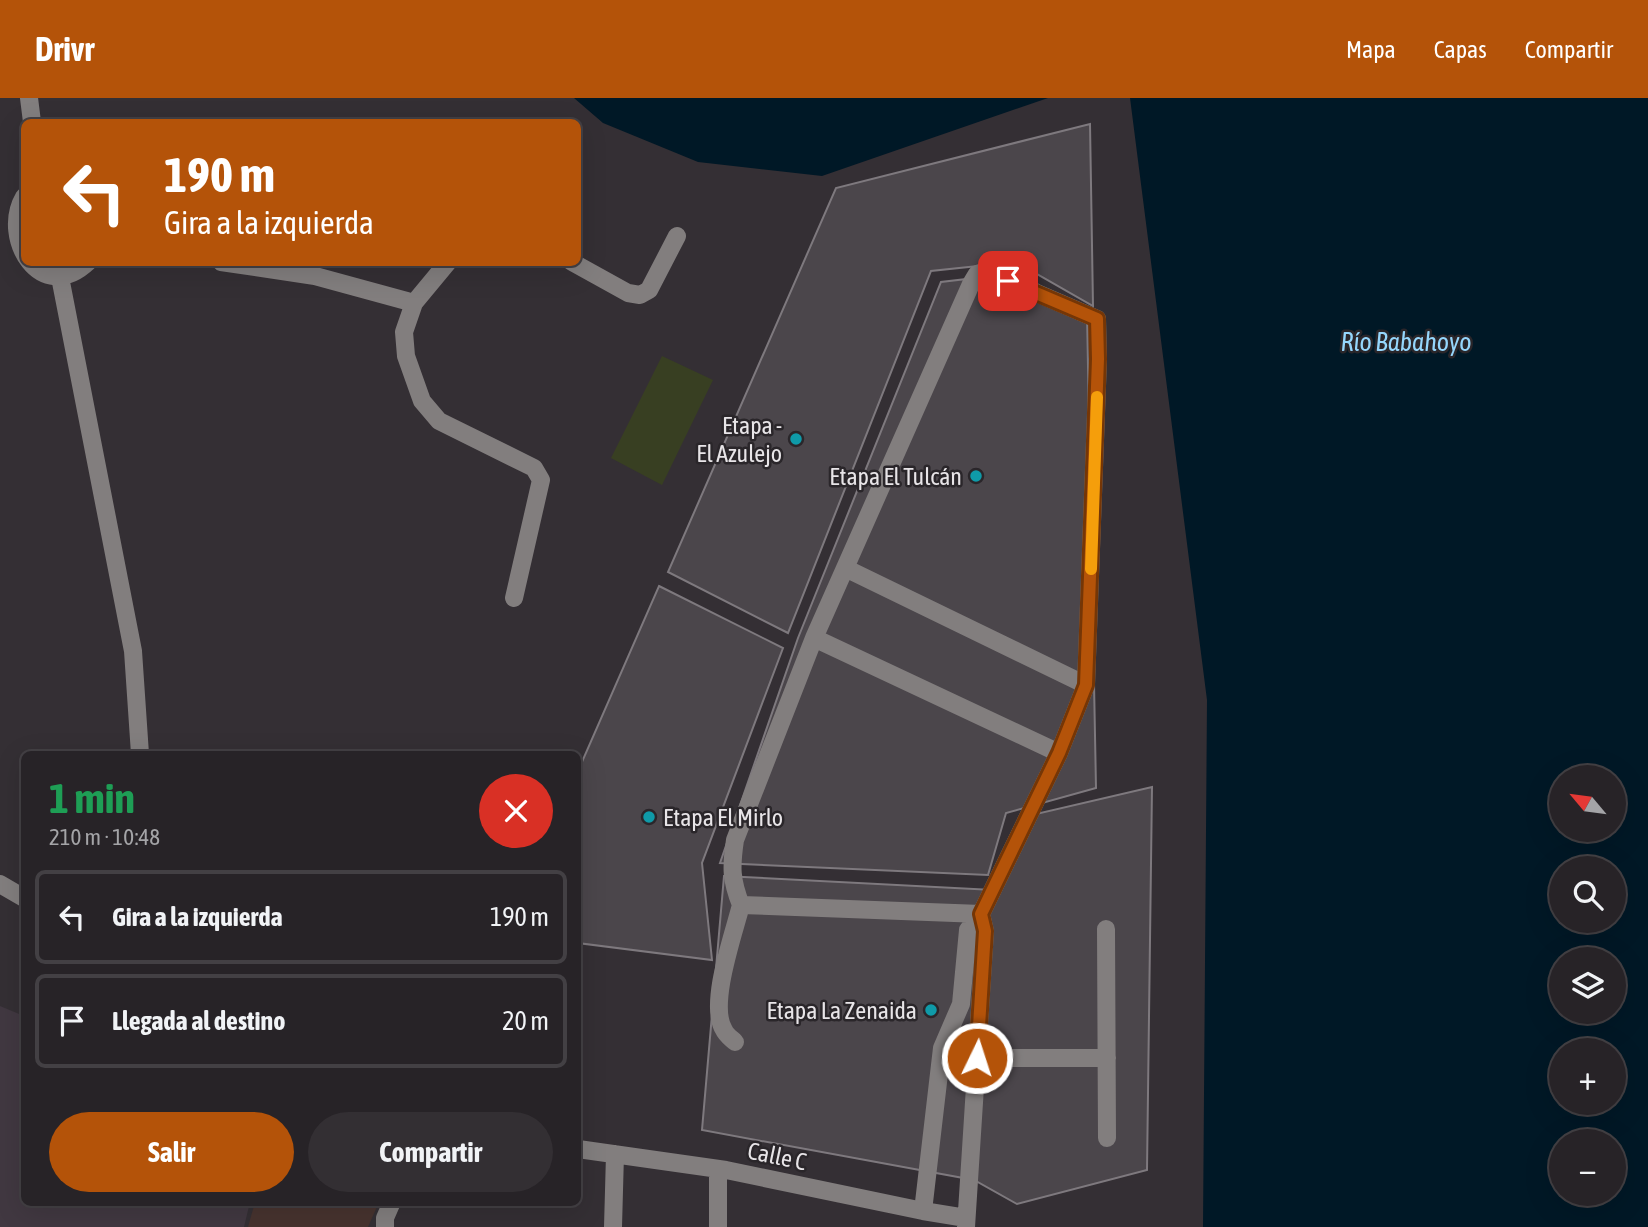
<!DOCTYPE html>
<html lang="es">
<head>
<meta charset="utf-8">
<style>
	:root { --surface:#272327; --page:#332f33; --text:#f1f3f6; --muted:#a4a4a7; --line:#434044; --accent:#b45309 }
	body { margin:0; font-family:"Asap Condensed",sans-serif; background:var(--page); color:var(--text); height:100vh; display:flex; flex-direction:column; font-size:26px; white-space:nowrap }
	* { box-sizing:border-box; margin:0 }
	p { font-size:23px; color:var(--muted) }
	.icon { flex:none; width:38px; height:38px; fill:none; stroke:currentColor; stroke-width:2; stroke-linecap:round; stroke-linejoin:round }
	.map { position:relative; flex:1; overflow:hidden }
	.details { position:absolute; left:21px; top:653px; width:560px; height:455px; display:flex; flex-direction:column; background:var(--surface); border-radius:10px; box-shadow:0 7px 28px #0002,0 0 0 2px var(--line) }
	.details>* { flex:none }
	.hud { position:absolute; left:21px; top:21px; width:560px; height:147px; border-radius:10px; box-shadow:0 7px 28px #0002,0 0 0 2px var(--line); background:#b45309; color:#fff; overflow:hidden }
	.needle { width:46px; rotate:299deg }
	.buttons { position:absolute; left:1549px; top:667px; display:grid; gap:14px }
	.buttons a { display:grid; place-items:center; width:77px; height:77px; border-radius:50%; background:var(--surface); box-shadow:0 7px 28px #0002,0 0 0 2px var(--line); font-size:35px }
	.pin { position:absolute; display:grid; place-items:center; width:60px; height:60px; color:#fff; margin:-30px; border-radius:14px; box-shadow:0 4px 10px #0006 }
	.me { position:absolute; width:77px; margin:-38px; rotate:4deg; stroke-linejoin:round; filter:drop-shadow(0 0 5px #0008) }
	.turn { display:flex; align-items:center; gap:24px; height:147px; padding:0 28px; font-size:32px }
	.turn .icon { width:91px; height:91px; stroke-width:2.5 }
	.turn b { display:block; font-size:49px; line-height:60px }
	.round { display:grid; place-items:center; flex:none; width:74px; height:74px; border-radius:37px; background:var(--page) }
	.headline { display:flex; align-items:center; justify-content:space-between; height:119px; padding:0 28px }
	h1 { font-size:42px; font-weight:700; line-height:52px; color:#1e9e55 }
	.button { display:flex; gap:14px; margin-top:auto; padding:14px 28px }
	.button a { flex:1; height:80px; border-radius:42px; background:var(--accent); color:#fff; font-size:28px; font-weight:700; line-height:80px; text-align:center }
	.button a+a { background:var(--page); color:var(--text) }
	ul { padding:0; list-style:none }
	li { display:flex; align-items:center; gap:21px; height:94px; margin:0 14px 10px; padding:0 14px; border:4px solid var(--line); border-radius:10px }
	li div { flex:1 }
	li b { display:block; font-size:26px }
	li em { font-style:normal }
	header { display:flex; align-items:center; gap:42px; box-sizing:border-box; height:98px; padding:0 35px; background:var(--accent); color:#fff }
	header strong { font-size:33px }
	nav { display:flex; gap:38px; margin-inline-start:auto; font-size:24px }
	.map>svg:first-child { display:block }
</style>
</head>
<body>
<header>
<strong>Drivr</strong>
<nav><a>Mapa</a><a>Capas</a><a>Compartir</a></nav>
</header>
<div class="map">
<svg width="1648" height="1129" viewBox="0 0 1648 1129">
	<rect width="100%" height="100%" fill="#342f34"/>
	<path fill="#413841" d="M0,908L24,918V1104H250L244,1129H0Z"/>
	<path fill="#47332f" d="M255,1104H379L368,1129H248Z"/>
	<path fill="#383f22" d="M662,258L713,282L662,387L611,360Z"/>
	<path fill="#001826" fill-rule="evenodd" d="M574,0H1048L822,78L698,64L603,25Z
		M1130,0H1648V1129H1203L1207,602ZM1561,679H1614V732H1561ZM1561,770H1614V822H1561ZM1561,861H1614V914H1561ZM1561,952H1614V1004H1561ZM1561,1043H1614V1096H1561Z"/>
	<path fill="#4b464b" stroke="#7e797e" stroke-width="2" d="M1090,26L1093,208L1016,164L931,173L788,535L668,474L836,90Z
		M1019,175L1087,216L1096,690L1006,715L988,777L720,765L798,540L941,184Z
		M659,488L783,550L702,765L712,862L578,845V673Z
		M1152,689L1147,1072L1017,1106L974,1082L702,1032L724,778L993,792L1023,719Z"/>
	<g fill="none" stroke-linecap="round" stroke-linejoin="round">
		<path stroke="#827e7e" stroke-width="18" d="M29,0L32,24
			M24,99C0,140 41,208 88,164
			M221,164L315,178L414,205
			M448,164L414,205L404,234L406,258L422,303L439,323L534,370L541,382L514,500
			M572,164L628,195L640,197L649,192L677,138
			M986,173L1097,221L1098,261L1086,587L1059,655L981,816L741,807C731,782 731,769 735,742L814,540L971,186L977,176Z
			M60,179L133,553L140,656
			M845,470L1086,587
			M814,540L1059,655
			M0,786L24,800
			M1106,831L1107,1040
			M735,944C732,941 726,937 724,932C708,907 734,835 741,807
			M977,960H1107
			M578,1051L726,1072L923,1113L966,1120
			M718,1071V1129
			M923,1113L942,950L961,906L968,832L981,816L985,833L966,1129
			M385,1129V1120L392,1104
			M613,1129L615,1056"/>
	</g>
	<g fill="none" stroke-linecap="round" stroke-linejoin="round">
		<g stroke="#753606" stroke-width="18">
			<path id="route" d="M977,960L985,833L981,816L1059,655L1086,587L1098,261L1097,221L1008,183"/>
		</g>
		<use href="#route" stroke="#b45309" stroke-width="12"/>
		<path stroke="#f59e0b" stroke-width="12" d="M1091,471L1097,299"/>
	</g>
	<g fill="#0f9aa8" stroke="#2a262a" stroke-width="2.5">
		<circle cx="796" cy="341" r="7"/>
		<circle cx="976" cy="378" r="7"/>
		<circle cx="649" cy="719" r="7"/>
		<circle cx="931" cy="912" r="7"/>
	</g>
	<g text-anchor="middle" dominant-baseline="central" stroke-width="5" stroke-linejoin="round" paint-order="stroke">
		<g font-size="24" fill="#e8e5e8" stroke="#2a262a" text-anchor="end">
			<text x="782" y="327">Etapa -<tspan x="782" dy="28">El Azulejo</tspan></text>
			<text x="962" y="378">Etapa El Tulcán</text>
			<text x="663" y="719" text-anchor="start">Etapa El Mirlo</text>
			<text x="917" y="912">Etapa La Zenaida</text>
		</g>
		<g font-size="24" fill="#e8e5e8" stroke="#2a262a">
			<text transform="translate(777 1058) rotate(12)">Calle C</text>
		</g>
		<g font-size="26" font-style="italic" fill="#95d6fc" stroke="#2a262a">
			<text x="1406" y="244">Río Babahoyo</text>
		</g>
	</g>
</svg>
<div class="buttons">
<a><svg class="needle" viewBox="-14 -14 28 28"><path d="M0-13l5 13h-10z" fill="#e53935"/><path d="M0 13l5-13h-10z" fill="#a4a4a7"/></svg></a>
<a><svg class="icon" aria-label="search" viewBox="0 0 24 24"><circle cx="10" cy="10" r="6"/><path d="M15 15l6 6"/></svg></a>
<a><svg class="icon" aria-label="layers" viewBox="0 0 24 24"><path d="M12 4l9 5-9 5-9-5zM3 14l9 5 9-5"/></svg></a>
<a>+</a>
<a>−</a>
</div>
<div class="pin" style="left:1008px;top:183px;background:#d93025"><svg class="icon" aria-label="arrive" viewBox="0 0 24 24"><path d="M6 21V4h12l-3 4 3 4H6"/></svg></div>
<svg class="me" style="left:977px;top:960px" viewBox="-20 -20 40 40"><circle r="17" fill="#b45309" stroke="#fff" stroke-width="3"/><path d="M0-11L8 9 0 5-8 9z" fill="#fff"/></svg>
<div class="hud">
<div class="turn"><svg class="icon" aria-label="left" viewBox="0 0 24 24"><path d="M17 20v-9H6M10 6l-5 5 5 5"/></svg><div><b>190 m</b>Gira a la izquierda</div></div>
</div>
<section class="details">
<div class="headline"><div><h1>1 min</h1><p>210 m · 10:48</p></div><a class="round" style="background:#d93025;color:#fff"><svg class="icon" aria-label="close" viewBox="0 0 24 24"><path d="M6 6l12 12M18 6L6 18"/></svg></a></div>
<ul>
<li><svg class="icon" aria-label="left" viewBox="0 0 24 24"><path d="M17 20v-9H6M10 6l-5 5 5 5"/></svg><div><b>Gira a la izquierda</b></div><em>190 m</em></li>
<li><svg class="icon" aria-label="arrive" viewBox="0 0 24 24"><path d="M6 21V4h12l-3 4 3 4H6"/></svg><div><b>Llegada al destino</b></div><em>20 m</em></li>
</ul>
<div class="button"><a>Salir</a><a>Compartir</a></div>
</section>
</div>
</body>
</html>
